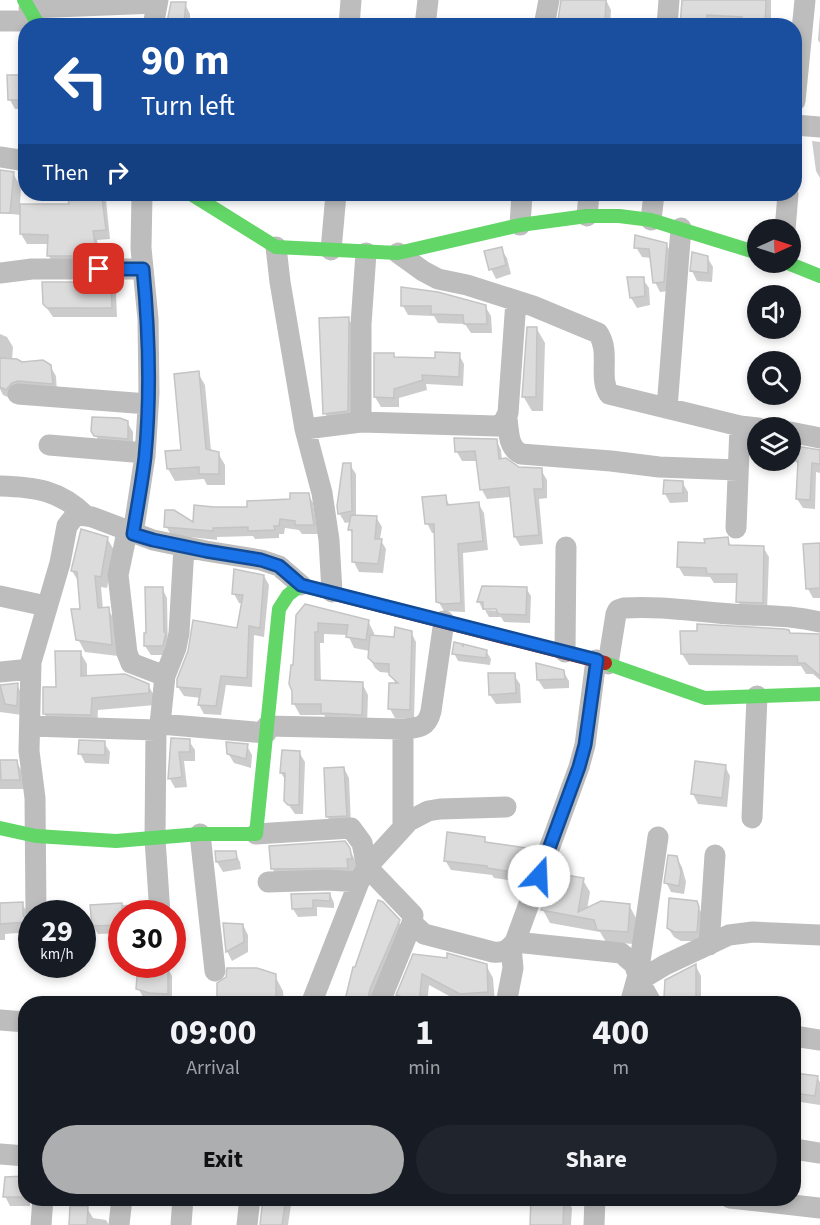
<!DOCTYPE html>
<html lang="en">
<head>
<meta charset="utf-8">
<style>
	:root { --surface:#171b24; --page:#20242c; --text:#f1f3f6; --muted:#9ea1a6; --accent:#adaeaf }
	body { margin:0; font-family:"Source Sans 3",sans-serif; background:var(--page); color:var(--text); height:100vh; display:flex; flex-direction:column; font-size:22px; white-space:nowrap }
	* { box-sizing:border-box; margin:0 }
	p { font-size:20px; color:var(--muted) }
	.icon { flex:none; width:33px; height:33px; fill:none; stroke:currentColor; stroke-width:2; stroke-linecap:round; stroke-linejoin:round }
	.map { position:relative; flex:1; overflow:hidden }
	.sheet { position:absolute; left:18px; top:996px; width:783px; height:210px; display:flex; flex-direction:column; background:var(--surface); border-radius:24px; box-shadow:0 3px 9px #0003 }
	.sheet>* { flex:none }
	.banner { position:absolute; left:18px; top:18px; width:784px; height:183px; border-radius:24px; box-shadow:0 3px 9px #0003; background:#1a4fa0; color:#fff; overflow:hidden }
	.needle { width:39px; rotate:87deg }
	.buttons { position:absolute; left:747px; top:219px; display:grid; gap:12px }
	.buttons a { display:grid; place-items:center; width:54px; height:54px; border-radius:50%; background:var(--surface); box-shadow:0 3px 9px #0003; font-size:30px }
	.speed { position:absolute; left:18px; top:900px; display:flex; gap:12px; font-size:30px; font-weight:700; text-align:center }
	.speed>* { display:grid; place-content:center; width:78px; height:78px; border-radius:50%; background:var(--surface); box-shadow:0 3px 9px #0003; line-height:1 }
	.speed small { font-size:15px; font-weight:400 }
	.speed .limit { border:9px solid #d22; background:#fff; color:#111 }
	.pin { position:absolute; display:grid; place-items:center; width:51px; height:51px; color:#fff; margin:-26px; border-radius:12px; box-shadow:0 3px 9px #0006 }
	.me { position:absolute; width:66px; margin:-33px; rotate:20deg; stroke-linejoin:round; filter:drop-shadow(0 0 4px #0008) }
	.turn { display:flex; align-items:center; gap:21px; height:126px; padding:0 24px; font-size:27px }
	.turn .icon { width:78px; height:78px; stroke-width:2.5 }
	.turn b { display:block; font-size:42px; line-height:51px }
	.then { display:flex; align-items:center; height:57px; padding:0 24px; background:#0003; gap:12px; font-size:22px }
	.eta { display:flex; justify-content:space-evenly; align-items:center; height:102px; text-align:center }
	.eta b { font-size:36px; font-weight:700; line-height:42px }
	.action { display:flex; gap:12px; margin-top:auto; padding:12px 24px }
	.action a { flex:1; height:69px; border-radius:36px; background:var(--accent); color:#111; font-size:24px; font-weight:700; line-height:69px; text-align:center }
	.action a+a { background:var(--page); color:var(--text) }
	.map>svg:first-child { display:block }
</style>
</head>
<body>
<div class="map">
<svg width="820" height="1225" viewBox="0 0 820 1225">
	<rect width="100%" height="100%" fill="#fff"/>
	<path fill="#0003" d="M562,0H606L611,10L610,26H563L560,20Z
		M683,0H771V19L776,26H681Z
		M185,4L190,14V26H170L168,22Z
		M820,14V43L818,40Z
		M22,77L26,83V109H15L10,100Z
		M812,141L820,142V178L816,171Z
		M0,171L13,173L21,188L20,205L71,206L84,199V194H109V200H106L110,239L97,240L102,265H54L49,256V244H27L21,234V215L0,213Z
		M666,244L672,254L669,291L660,292L655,282L651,258L642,257L636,247Z
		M501,249L507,258L511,274L496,279L491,269Z
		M707,257L713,267L712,282L697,281L692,271Z
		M629,278L643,279L649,288L650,305L637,308L631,298Z
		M110,283L116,293L117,317H53L44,304Z
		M403,306H485L491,316L492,333H471L465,324L438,323L434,316L408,315Z
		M348,318L355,331V423L332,426L325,413Z
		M537,329L545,343L543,411H532L523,396Z
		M0,334L7,337L13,347L12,360L21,363L50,366L56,376L57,393L12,399L3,395L0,389Z
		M393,354L396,359L436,360L459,355L464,364L463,386L426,384L427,390L399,398V407H381L375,397Z
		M198,373L205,385L211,451L218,453L225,465V485H207L204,479L175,481L168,469L167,452L183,451Z
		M127,422L133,432V448L101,445L93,430Z
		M496,440L501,450L502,460L519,468L541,470L547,480V498L539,499L543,544L520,546L515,537L511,497L487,499L482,490L478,461H462L457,452Z
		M820,451V473L816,472L815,509L803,508L797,499L799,466L795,460Z
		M350,465L356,474V517H376L382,527L380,539L386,549L383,573L359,572L354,562L353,536L350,529L351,522L345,523L339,513Z
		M682,482L688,492V502L670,503L665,494Z
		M308,494L313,503L318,534H302L299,530L285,528L284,534H279V538L255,539L253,536L217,537V540L171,535L166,526L195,524L249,508L292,501Z
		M445,497L450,506L478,503L484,513L488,550L463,553L465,612L444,611L438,601L435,533H432L427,523Z
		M107,538L114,550L107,588L101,587L103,609H108L115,621L118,656L85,652L78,639L82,610L80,584L72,571Z
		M727,539L731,546L763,547L769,557L767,612L743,611L738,601V583H714L710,577L684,576L678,566L706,545Z
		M820,546V598H813L808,589Z
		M264,576L269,585L264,637L254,635L252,687L226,685L221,715L204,714L199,705L201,698L184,696L178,687L238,630L243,604L239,603L234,594Z
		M483,587L526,588L531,596L530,623L504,622L501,617H489L485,610L503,611L504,608L485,607V610H483L479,602Z
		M162,588L167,598L168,655H151L145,646Z
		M297,615L368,621L374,633V637L395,639L411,632L416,642L414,719L395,718L390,709L396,685L391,673L380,672L375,668L369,657L370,651L354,648L348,635L324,634V643H320L321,682L362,683L368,695L367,726L329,724L324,715H300L294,704Z
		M791,635H820V680L813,674H806L801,666L689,665L682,654Z
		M464,649L486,651L491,659L490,665L458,661L454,653Z
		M80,652L87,664V677L148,685L155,697V705L98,710L97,727L51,725L44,713Z
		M563,671L569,681V688L544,689L538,680Z
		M514,675L520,684L521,703L496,704L490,695Z
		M17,685L22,694V715L0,712V686Z
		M172,739L189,741L195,750V761H184L187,787L175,788L170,779Z
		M104,743L110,752L109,764L85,763L80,753Z
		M247,746L252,755L251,768L234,763L228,753Z
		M299,752L305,762L303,814H295L286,801V781L281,773Z
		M16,762L22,771L24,789H0V764Z
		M725,766L730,776L727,807L698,804L693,794Z
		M344,768L349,778L351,825L333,826L327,816Z
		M484,838L487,844L533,850L538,860L531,883L494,878L492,875L451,870L445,860Z
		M349,849L358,865L359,873L281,883L272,868Z
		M216,853H235L240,862L241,869L223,872L217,862Z
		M676,857L682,867L686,882L684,894L671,892L666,882Z
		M583,880L590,892L587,910L629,905L636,918L634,944L606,942L600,932L550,923L543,910Z
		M330,894L334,903V908L317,907V916L298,917L293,909V895Z
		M696,902L701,912L702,941H681L674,937L668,928Z
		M0,904H22L28,913V926L31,932L5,934V940H0Z
		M138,904L143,914H122V933L98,934L93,926L92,907Z
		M398,921L404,931L374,1004H342L343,998H347Z
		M224,924L243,925L248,935V952L232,961L227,951Z
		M414,956L486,965L493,978L495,1004H464L429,985L427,1004H401L398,995Z
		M696,966L701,976V1004H670L666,996Z
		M167,967L172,976V1001H154L143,997L138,988Z
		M275,976L283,991L284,1004H219Z
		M562,1002L576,1003V1004H561Z
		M794,1074L817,1077L820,1082V1105L794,1101Z
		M24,1178L26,1198H30V1206H10L5,1196Z
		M264,1198H287L291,1205L288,1225H261Z
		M533,1198H566L572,1208L571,1225H532Z
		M666,1198H698L697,1204L668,1202Z
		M87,1208L93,1218L106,1220L109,1225H70Z"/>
	<path fill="#dcdcdc" stroke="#c4c4c4" stroke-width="1.5" d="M561,0H606L605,23L558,20Z
		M682,0H766L765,26H741L742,17L707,15L706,26H680Z
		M171,2H186L184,23L167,22Z
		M7,75H23L26,100H8Z
		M0,170L14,172L10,213H0Z
		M102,197L106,230L93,231L97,256H47L48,235L20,234V204H69L68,199Z
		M635,235L667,243L664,282L653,283L649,249L634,248Z
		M502,247L506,265L489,270L484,251Z
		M692,252L708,256V273L690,271Z
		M627,277H644L645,296L630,298Z
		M42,282H111L112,308H47L43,304Z
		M401,287L438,292L486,305L487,324H464L463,315L431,314V306H401Z
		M349,317L348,411L323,414L319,318Z
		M527,327H537L536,397H522Z
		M435,352L460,353L459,377L422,375L423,380L394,389V398L374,397V353H394V357L435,358Z
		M0,358L17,359L22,362L43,360L51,365L53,384L18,381L12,383L6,390L0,387Z
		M199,371L206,449L219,452V474H199V467L167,469L165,451L181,450L174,374Z
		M92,417L120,418L128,421V439L94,436L91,431Z
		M454,438L497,439L499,459L506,458L519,467L542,468L543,489H534L539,535L514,537L509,487L480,490L475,451L455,452Z
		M796,446L820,450V464L812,463L810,500L796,499L798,461H794Z
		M343,463H351L352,511L338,514L337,506Z
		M664,480L683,481V493L663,494Z
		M290,493H309L314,525H295V521L280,519L279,526H274L275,530L248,531V527L213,528V531L164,527L165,510H174L193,522L194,505L214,507H247V501L290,499Z
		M446,495L447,505L479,502L483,541L458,544L461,603L444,604L436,602L434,524H425L422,497Z
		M351,515L377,516L375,539H382L378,564L352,562V530H348Z
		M81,529L108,537L101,577L95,576L98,608L109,607L112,645L76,640L71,609H80L77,572L71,571Z
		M728,537L729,545L764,546L763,603L736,602L737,574H707L706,568L677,567L678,542L705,543L704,539Z
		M820,543V588L806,589L803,544Z
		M234,569L264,575L260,628L249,626L247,678L221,676L216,706L198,705L201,689L177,687V679L188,651L193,620L237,628L243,595L232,594Z
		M482,586L527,587L526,615L498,614L496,609H483V602H477Z
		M145,587H163L164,632H166L163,646H144V633H146Z
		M305,604L369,620L366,640L346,637L348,625L318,623V632H315V680L363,682L362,715L321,713V704H292V691L289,684L291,665H293L296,615Z
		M697,624L784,629L789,630L790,633L820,634V676L805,663H798L797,656L681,654L680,631H697Z
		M395,627L412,631L410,710L388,709L389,683H398L389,675V664L374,663L368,658L370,635L394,637Z
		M454,642L462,644L463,647V644L487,650L486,658L452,654Z
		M55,651H81V676L125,674L149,684V693L92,698L91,715L43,714V687H56Z
		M536,663L564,670L565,679L537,680Z
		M488,673H515L516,693L489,695Z
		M18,683L17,706L5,704L0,685Z
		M171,738L190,739V752H179L182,777L168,779Z
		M79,740L105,741V755L78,754Z
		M226,742L248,744L246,759L227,754Z
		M282,750L300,751L299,805H288L284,801L285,773H280Z
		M0,760H17L20,780H1Z
		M695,761L726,765L722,798L691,794Z
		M344,767L347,816L326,817L324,768Z
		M447,832L485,837V842L534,849L526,874L487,868V866L444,861Z
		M345,841L350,848L352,859H347L348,868L271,869L269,846Z
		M215,851H236L237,859L216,862Z
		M668,855L677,856L681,872L679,886L664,883Z
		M554,873L584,878L578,912L601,901L630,904L628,932L597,930L594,920L541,910Z
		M330,893V901L313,900V908L292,909L291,894Z
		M669,898L697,901L699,907L697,932H674L667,928Z
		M378,900L383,902L400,920L370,989L367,1004H344L353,967H355Z
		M23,902V915L27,922L0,924V903Z
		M122,903V925L92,926L90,905Z
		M223,923L243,924L244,942L226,952Z
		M447,953L487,964L488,992L460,994L422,974L419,1004H400V996L396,995L413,954L447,958Z
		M138,964H168V994L149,993L136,989Z
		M696,964V998L664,997L665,980Z
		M227,968H257L276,974V1004H217V983L226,977Z
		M794,1073L818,1076L815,1096L794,1093Z
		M25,1176V1197H3L5,1177Z
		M263,1198H286L282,1225H260Z
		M531,1198H564L563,1225H530Z
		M70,1206H88L87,1225H69Z"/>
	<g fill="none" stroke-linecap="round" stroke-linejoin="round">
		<path stroke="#bdbdbd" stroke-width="21" d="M29,8L157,3
			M0,21H37
			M153,26L158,0
			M349,26L351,0
			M425,26L428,0
			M544,26L549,0
			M667,26L669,0
			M795,101L805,0
			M795,125L820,127
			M0,157L26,161
			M587,216L589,194
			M651,220L654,194
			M520,225L522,194
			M785,230L788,194
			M276,247L280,282L305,429L322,493L329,540L332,592
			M331,250L336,194
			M398,253L423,271L438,279L467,285L533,306L598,333C611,352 598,376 609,394L740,426L758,428
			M0,273L32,269H143
			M18,394L148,404
			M667,408L681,228
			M507,419C509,432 508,448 521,454L611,461L659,467L738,470
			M361,422V324L366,253
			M305,429L361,422L496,426L503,423L508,413L516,301
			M790,432L820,438
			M49,445L145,453
			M0,486C35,487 60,490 86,516
			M736,528L740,426
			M127,532L118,575L127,653L131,663L165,676
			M133,534L145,456L149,393L148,319L141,248L142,194
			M0,596L46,606
			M565,652L566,547
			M608,664L616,614L618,610L624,608C666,605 708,614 750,615C774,616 796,616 820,622
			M0,672L31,669
			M160,724L266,733
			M30,726L156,730
			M267,726L403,729C418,728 427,728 431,711L444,621
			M752,818L757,696
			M403,826V729
			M200,834L215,971
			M256,834L351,828L362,843L367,867L413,915L412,923L424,934L493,952C504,953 508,950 515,942L579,767L585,745L596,660
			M268,882L328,880L359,882
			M36,914L35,798L29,751L31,662L60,563L67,526L74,517L82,515L92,517L153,540L206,551L261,560L279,566L301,585
			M160,914L155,839L156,730L160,724L165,676L176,648L179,633L184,547
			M515,942L621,953L634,964L642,986L652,1004
			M709,945L715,855
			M640,980L665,965L729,935L753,932L820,935
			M311,1004L359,882L367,867L409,821L428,811L440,809L506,807
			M379,1004L412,923
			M506,1004L513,968L511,947
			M630,1004L638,975L658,837
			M0,1020L26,1022
			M794,1036L820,1040
			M794,1149L820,1153
			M0,1154L26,1156
			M730,1198L820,1208
			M41,1225L43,1198
			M119,1225L122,1198
			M181,1225L183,1198
			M247,1225L250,1198
			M594,1225L595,1198"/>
		<path stroke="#63d668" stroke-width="14" d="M24,0L39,26
			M191,194L276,247L398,253L520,225L587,216H619L651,220L758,253
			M785,262L820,276
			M605,663L705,698L820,694
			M0,828L36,836L116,841L200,834H256L279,609L288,595L301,585L324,591"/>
		<path stroke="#b3261e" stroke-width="14" d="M324,591L605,663"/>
	</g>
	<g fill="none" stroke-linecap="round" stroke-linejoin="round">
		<g stroke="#114b97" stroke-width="15">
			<path id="route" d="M99,269H143C149,331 151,394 145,457C142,483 137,508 133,534L153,540L206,551L261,560L279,566L301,585L597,660L585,745L579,767L539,876"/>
		</g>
		<use href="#route" stroke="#1a73e8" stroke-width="10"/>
	</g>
</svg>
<div class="buttons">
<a><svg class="needle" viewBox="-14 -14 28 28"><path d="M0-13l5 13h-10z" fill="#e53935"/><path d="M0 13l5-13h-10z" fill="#9ea1a6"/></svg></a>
<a><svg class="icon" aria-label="sound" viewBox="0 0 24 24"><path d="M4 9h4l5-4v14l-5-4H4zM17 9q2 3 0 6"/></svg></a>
<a><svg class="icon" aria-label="search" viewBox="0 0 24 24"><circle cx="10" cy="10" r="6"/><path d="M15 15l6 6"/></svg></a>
<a><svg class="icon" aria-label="layers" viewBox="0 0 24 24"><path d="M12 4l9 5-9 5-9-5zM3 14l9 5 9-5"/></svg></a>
</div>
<div class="speed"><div>29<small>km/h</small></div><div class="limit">30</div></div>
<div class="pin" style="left:99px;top:269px;background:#d93025"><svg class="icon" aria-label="arrive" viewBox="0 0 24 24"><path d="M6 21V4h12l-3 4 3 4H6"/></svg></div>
<svg class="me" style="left:539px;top:876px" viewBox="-20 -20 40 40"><circle r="19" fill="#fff"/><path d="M0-13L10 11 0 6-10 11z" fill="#1a73e8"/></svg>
<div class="banner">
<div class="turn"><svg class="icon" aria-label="left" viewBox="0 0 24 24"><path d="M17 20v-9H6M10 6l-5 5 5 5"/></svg><div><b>90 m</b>Turn left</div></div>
<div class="then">Then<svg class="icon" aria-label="right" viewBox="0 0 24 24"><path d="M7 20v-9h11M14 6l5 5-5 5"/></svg></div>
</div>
<section class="sheet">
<div class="eta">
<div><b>09:00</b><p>Arrival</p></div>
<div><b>1</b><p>min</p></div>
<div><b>400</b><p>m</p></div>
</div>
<div class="action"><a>Exit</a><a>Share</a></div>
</section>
</div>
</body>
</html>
